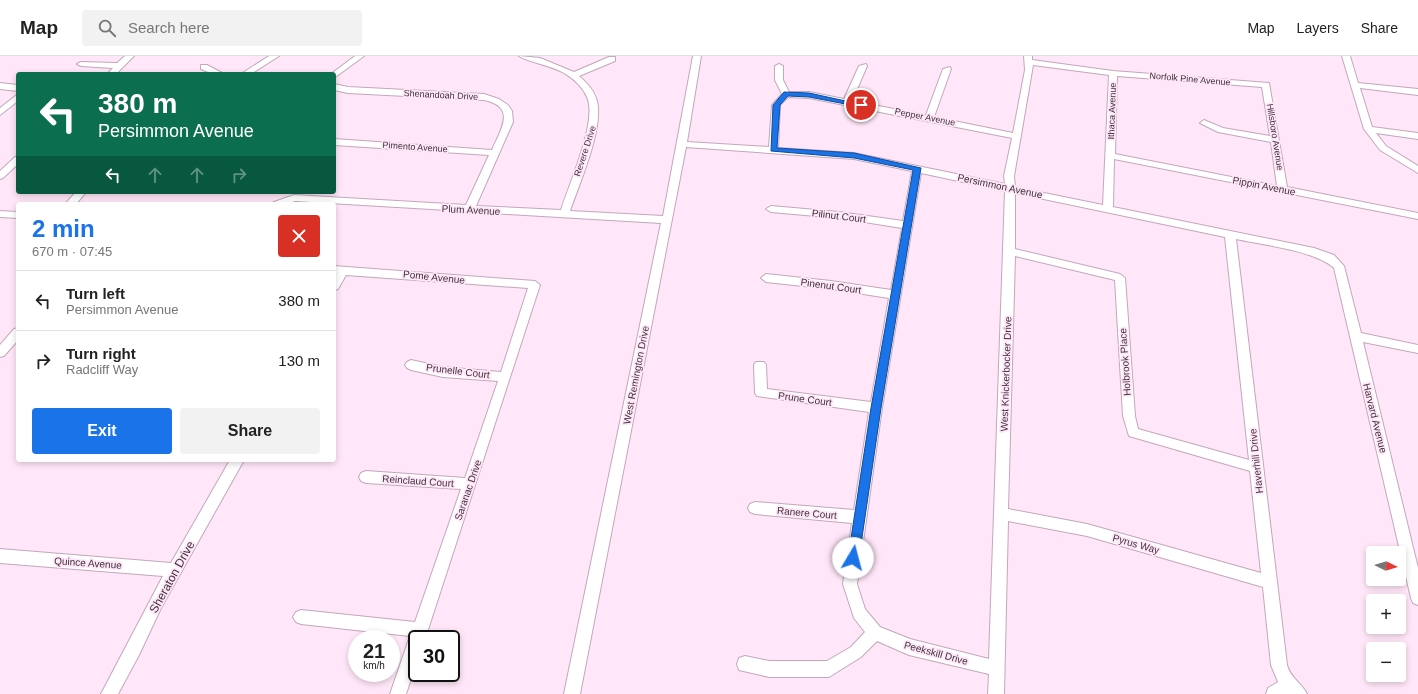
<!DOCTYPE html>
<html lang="en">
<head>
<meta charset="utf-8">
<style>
	:root { --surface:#fff; --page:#f2f2f2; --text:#222; --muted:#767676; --line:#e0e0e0; --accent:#1a73e8 }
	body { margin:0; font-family:Arial,sans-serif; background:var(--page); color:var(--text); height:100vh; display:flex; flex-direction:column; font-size:15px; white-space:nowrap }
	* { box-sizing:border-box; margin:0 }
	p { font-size:13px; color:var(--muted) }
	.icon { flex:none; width:22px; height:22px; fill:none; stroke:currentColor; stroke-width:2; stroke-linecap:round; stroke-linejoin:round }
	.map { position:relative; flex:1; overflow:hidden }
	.details { position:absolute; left:16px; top:146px; width:320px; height:260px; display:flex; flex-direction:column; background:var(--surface); border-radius:4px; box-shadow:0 2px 6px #0003 }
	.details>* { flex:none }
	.guide { position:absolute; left:16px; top:16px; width:320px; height:122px; border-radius:4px; box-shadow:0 2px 6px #0003; background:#0b6e4f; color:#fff; overflow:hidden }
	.needle { width:26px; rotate:95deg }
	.buttons { position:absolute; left:1366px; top:490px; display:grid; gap:8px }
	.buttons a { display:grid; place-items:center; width:40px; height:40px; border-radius:4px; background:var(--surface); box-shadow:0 2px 6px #0003; font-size:20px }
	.speed { position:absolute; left:348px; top:574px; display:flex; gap:8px; font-size:20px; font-weight:700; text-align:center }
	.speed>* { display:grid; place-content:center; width:52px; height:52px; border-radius:50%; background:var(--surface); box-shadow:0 2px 6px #0003; line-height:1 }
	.speed small { font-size:10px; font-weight:400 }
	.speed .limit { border:2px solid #111; border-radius:6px; background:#fff; color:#111 }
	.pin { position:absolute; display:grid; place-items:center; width:34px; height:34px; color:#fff; margin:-17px; border:2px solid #fff; border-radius:50%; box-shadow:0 1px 4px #0007 }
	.me { position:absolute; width:44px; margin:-22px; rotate:8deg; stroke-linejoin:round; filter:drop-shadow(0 0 3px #0008) }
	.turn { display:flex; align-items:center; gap:14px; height:84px; padding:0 16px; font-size:18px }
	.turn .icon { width:52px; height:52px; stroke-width:2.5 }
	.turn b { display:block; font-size:28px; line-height:34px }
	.lanes { display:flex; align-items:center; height:38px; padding:0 16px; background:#0003; justify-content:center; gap:20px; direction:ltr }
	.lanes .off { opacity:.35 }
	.round { display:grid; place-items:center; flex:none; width:42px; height:42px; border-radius:4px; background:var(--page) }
	.summary { display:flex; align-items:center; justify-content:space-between; height:68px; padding:0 16px }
	h1 { font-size:24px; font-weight:800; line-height:30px; color:var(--accent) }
	.cta { display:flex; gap:8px; margin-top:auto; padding:8px 16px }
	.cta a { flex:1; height:46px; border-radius:4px; background:var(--accent); color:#fff; font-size:16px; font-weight:800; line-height:46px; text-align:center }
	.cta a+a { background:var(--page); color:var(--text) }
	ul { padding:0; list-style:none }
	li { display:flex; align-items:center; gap:12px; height:60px; padding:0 16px; border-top:1px solid var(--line) }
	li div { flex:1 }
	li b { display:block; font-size:15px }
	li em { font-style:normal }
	header { display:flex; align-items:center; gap:24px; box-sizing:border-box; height:56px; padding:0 20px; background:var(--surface); border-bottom:1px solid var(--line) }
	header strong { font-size:19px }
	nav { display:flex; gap:22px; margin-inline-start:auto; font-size:14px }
	.search { width:280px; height:36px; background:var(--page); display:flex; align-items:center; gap:10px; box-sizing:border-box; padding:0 14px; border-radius:4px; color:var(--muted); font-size:15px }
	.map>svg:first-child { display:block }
</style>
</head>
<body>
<header>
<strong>Map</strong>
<div class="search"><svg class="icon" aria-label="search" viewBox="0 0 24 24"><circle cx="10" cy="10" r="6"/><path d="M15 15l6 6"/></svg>Search here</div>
<nav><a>Map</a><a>Layers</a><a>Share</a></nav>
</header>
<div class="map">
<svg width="1418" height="638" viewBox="0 0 1418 638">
	<rect width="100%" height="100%" fill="#ffe6f8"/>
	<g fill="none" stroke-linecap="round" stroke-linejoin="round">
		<g stroke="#c3a7bc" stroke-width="2">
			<path id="minor" d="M125,0H134L116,18H107L113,12L81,10L77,8L81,6L117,7Z
				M269,0H279L251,18H241Z
				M355,0H364L334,22V18H331Z
				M519,0L540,2L574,16L609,1H615V5L579,20C586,26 593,33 596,42C606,68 579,128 570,155L663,160L693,0H701L687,86L769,91L772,49L782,38L775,24V10L779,8L783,10V24L789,36H809L844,43L859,10L866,8L867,10L852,45L926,59L943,13L950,11L951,13L934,61L1013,77L1025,14L1024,0H1032V4L1113,15L1269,27L1287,131L1418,157V163L1114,103L1113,151L1314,192L1334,199L1344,210L1361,277L1418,289V297L1363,286L1418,512V549L1413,547L1411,542L1334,212C1314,194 1263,189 1236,183L1287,609C1290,622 1302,627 1307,638H1266L1268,632L1278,626L1271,609L1263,531L1087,480L1008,465L1004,638H988L989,618L909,599L877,585L861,601L829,621H769L739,614L737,608L739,602L745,600L769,605H827L851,591L865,576L854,562L843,528L852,467L755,458L750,456L748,452L750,448L755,446L854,454L869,356L757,340L755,337L754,309L756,306H764L766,309L767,333L871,346L889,242L831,233L766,226L761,222L766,218L831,225L891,234L902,172L839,162L771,156L766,153L771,150L839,156L903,165L912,115L854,103L686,91L580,638H564L661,167L473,156L469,157L465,155L295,145L287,148H272L274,146L294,139L466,149L489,99L334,89V83L492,94C501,73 517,51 484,44L348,37L334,34V28L348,31L484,38L499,43L508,49L512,55L513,66L476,150L561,154C569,128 598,65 587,41C582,30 574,23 564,17C553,10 525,5 519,0ZM1033,9L1109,19L1103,149L1015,131L1014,120ZM1117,20L1262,31L1270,80L1223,72L1204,64L1200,67L1218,76L1271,86L1277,130L1115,98ZM788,41L809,42L1012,82L1004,120L1005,128L854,97L778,92L780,49ZM921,117L1005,135L989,603L910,583L880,571L865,553L857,528L882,352ZM1015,137L1225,181L1249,404L1138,373L1135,360L1125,222L1120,218L1015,193ZM1015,200L1115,224L1123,360L1129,380L1250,415L1261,517L1087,468L1008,453Z
				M1342,0H1350L1358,27L1418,33V39L1360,32L1372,71L1418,77V83L1376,77L1386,90L1418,110V117L1380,94L1364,73Z
				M201,9H207L224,18H213L201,13Z
				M0,27L18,29V35L0,33Z
				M18,38V45L0,59V52Z
				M18,100V108L3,122L0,123V115L15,101Z
				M76,136H86L76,148H65Z
				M0,155L18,156V162L0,161Z
				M334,210L535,225L540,229L425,583H417V605L406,638H390L410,580L301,568L296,566L293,561L296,556L301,554L415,566L461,433L366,427L361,425L359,421L361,417L366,415L465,422L498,325L443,321L411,314L407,312L405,309L407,306L411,304L443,311L501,316L528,232L346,219L338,233L334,234V221L336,218H334Z
				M18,272V284L4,300L0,301V289L14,273Z
				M230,404H244L161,552L139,599L118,638H101L163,520L0,507V493L171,507Z"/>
		</g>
		<use href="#minor" fill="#fff" fill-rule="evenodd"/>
	</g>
	<path fill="#1a73e8" stroke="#114b97" d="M784,36L809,37L864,49L861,51L809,41L788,40L780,49L777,92L854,97L921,112L881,352L859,502L857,505L853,507L850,505L848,502L871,352L913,114L854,102L771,95L773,49Z"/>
	<g text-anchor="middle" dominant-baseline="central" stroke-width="3.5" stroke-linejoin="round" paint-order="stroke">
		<g font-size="9" fill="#3f333c" stroke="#ffe6f8">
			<text transform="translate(1190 23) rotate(5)">Norfolk Pine Avenue</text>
			<text transform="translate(441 39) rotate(3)">Shenandoah Drive</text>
			<text transform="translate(1112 55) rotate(-88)">Ithaca Avenue</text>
			<text transform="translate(925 61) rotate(11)">Pepper Avenue</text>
			<text transform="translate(1275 81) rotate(81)">Hillsboro Avenue</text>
			<text transform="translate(415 91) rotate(4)">Pimento Avenue</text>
			<text transform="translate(585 95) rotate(-72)">Revere Drive</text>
		</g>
		<g font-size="10" fill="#3f333c" stroke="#ffe6f8">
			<text transform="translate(1000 130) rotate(12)">Persimmon Avenue</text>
			<text transform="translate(1264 130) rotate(11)">Pippin Avenue</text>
			<text transform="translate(471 154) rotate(3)">Plum Avenue</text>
			<text transform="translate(839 160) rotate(7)">Pilinut Court</text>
			<text transform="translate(434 221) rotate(6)">Pome Avenue</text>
			<text transform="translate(831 230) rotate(8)">Pinenut Court</text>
			<text transform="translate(1125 306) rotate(-94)">Holbrook Place</text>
			<text transform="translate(458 315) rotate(7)">Prunelle Court</text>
			<text transform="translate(1006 318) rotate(-88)">West Knickerbocker Drive</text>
			<text transform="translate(636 319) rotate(-79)">West Remington Drive</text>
			<text transform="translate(805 343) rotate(8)">Prune Court</text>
			<text transform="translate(1375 362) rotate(76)">Harvard Avenue</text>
			<text transform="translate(1256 405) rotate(-96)">Haverhill Drive</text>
			<text transform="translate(418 425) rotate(4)">Reinclaud Court</text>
			<text transform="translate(468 434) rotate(-71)">Saranac Drive</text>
			<text transform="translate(807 457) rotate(5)">Ranere Court</text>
			<text transform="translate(1136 488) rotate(16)">Pyrus Way</text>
			<text transform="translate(88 507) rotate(4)">Quince Avenue</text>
			<text transform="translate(936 597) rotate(15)">Peekskill Drive</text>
		</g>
		<g font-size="12" fill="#3f333c" stroke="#ffe6f8">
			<text transform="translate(172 521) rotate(-61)">Sheraton Drive</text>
		</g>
	</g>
</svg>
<div class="buttons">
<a><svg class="needle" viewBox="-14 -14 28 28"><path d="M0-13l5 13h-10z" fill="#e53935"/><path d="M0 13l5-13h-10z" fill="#767676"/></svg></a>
<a>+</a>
<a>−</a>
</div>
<div class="speed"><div>21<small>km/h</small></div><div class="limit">30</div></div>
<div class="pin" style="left:861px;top:49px;background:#d93025"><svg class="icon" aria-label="arrive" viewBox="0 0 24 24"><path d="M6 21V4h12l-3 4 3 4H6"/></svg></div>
<svg class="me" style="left:853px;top:502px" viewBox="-20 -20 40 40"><circle r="19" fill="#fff"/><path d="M0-13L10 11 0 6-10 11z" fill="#1a73e8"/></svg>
<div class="guide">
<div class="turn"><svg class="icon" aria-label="left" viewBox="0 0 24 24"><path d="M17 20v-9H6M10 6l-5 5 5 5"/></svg><div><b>380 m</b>Persimmon Avenue</div></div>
<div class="lanes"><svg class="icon" aria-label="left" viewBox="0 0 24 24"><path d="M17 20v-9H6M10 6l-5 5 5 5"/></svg><svg class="icon off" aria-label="ahead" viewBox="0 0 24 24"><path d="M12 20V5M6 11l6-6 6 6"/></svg><svg class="icon off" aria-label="ahead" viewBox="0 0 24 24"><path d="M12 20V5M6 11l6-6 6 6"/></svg><svg class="icon off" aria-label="right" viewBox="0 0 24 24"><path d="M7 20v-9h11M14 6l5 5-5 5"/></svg></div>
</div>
<section class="details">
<div class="summary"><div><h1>2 min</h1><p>670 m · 07:45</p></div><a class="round" style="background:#d93025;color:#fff"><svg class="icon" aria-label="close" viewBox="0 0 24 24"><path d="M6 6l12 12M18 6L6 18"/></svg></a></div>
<ul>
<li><svg class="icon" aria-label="left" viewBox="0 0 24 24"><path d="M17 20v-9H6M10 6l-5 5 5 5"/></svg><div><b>Turn left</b><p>Persimmon Avenue</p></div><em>380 m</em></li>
<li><svg class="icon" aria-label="right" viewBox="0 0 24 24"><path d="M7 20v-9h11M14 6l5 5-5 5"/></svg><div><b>Turn right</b><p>Radcliff Way</p></div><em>130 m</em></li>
</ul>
<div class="cta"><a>Exit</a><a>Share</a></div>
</section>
</div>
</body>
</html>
